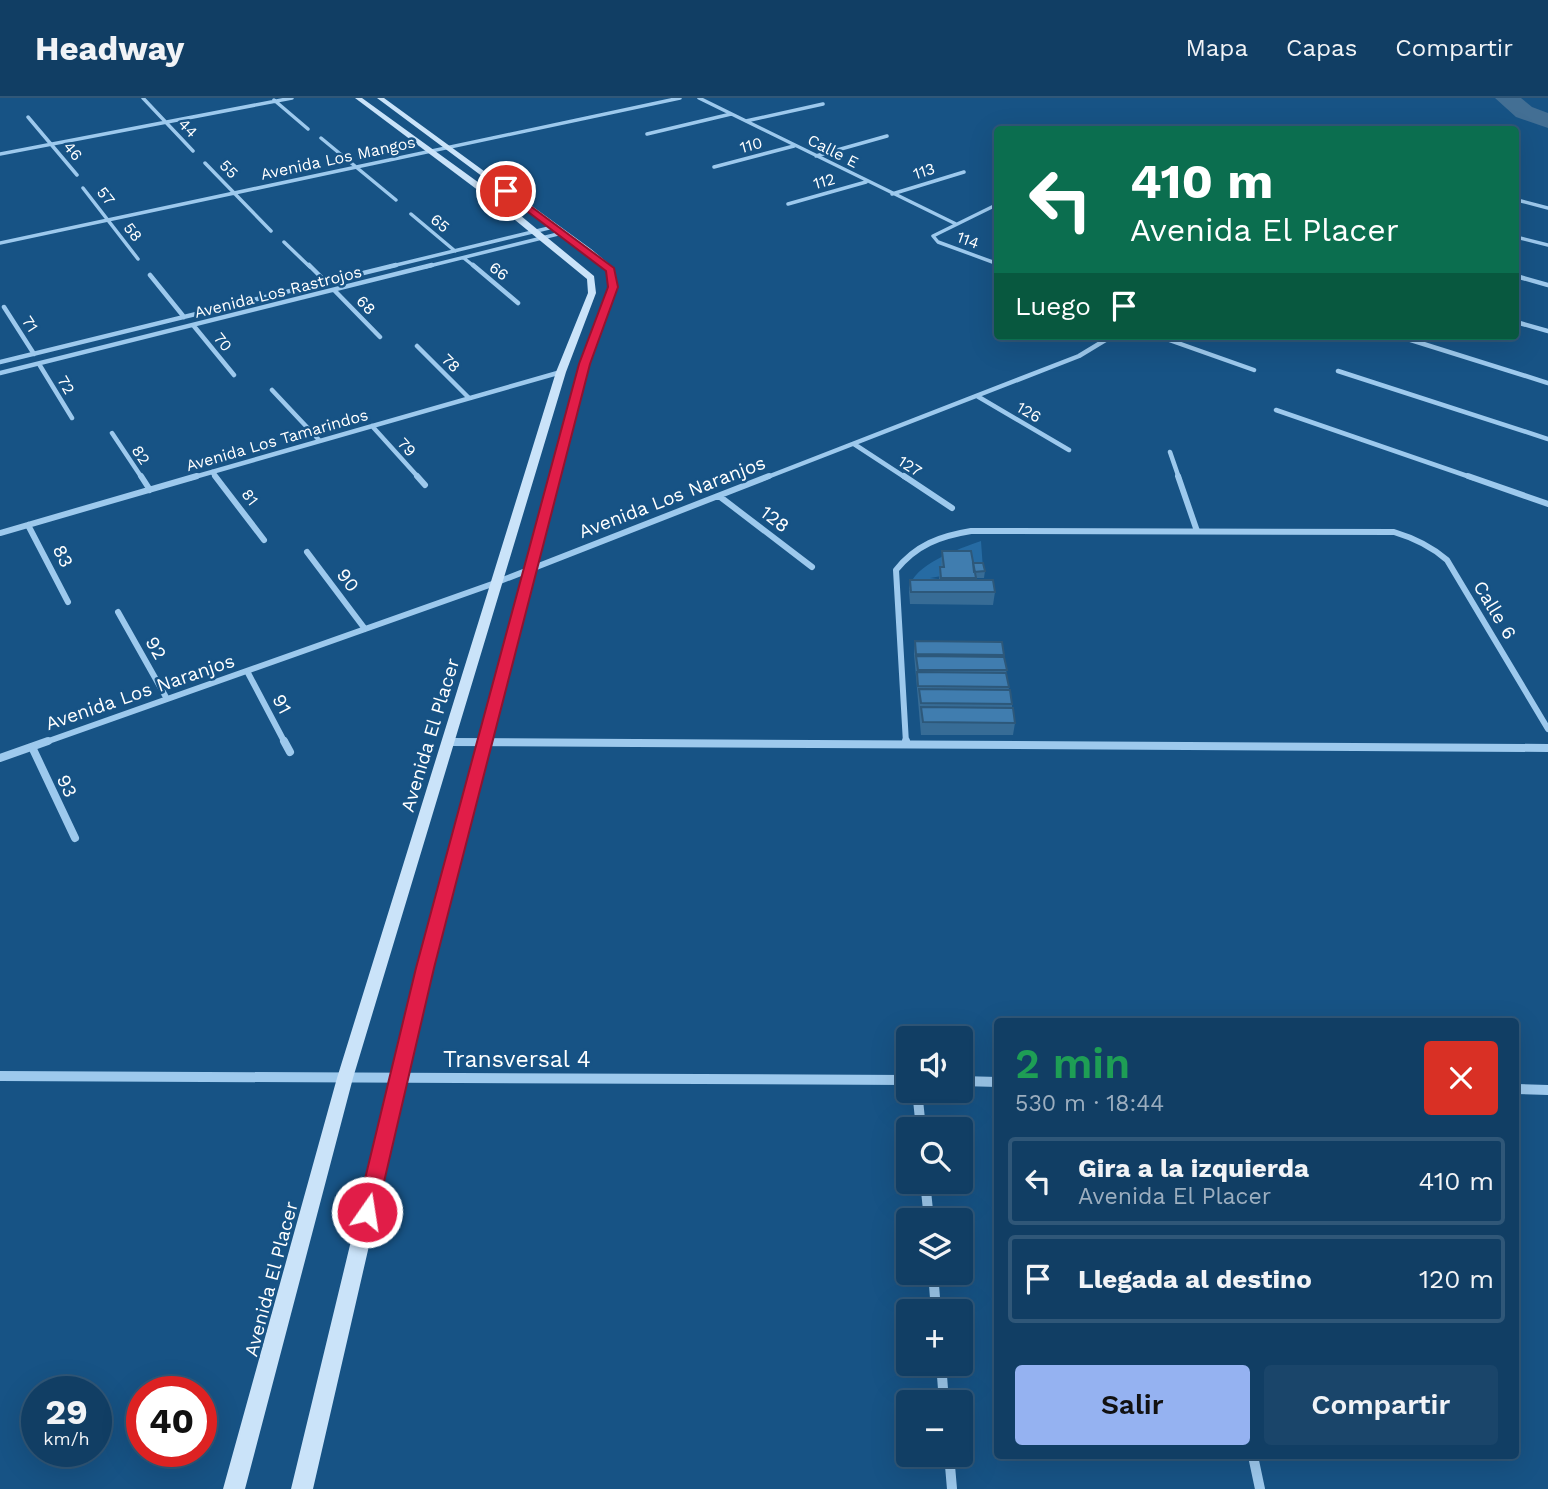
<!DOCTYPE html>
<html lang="es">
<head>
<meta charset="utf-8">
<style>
	:root { --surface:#113e64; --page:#1a456a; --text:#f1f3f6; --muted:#9caebf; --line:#305778; --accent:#95b2f1 }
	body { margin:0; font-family:"Work Sans",sans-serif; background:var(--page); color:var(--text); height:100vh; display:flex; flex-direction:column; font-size:26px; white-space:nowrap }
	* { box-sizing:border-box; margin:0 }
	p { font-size:23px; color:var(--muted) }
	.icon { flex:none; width:38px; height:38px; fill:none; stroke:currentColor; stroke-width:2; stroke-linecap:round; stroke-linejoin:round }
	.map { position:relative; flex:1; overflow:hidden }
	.details { position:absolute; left:994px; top:920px; width:525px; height:441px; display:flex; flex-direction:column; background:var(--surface); border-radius:7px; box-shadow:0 7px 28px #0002,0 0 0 2px var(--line) }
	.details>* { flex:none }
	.top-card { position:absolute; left:994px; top:28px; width:525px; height:214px; border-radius:7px; box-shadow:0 7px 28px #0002,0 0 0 2px var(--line); background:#0b6e4f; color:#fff; overflow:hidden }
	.tools { position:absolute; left:896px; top:928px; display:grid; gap:14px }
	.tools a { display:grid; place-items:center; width:77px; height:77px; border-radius:7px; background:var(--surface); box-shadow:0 7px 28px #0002,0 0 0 2px var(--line); font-size:35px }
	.speed { position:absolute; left:21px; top:1278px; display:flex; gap:14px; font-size:35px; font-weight:700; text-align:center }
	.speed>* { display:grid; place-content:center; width:91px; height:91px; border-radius:50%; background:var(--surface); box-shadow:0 7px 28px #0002,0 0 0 2px var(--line); line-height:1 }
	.speed small { font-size:18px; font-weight:400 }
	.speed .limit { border:10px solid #d22; background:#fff; color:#111 }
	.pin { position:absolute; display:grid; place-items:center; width:60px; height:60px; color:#fff; margin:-30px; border:4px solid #fff; border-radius:50%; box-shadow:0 2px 7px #0007 }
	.me { position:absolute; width:77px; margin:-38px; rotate:13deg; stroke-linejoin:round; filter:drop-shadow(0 0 5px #0008) }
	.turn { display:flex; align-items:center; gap:24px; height:147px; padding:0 21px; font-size:32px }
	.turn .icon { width:91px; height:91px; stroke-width:2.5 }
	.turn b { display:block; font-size:49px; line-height:60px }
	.then { display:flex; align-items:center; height:66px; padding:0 21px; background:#0003; gap:14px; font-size:26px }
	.round { display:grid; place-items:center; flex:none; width:74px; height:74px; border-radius:7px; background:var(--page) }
	.overview { display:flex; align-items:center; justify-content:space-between; height:119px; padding:0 21px }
	h1 { font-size:42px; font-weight:600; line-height:52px; color:#1e9e55 }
	.button { display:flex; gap:14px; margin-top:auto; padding:14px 21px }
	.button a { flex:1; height:80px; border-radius:7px; background:var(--accent); color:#111; font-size:28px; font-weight:600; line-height:80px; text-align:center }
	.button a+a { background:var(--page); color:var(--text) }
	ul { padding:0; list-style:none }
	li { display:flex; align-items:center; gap:21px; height:88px; margin:0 14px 10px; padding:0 7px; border:4px solid var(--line); border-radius:7px }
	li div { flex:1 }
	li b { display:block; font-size:26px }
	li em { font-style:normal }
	header { display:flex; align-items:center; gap:42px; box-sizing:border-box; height:98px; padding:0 35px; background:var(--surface); border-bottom:2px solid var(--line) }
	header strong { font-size:33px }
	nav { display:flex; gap:38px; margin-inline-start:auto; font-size:24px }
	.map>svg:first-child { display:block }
</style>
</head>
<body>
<header>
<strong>Headway</strong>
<nav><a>Mapa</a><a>Capas</a><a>Compartir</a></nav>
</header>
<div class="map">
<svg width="1548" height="1391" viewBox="0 0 1548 1391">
	<rect width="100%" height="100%" fill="#175385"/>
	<path fill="#266ba3" d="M981,443L983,471L930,480L938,481L940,492L909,491C913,466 959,451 981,443Z"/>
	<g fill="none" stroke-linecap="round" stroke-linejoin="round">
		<path fill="#436f94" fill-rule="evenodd" d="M1495,0H1521L1532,9L1548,15V30L1516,19Z"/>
		<path stroke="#9dc9ed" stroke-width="3.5" d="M143,0L193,53
			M699,0L956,126
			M274,2L308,31
			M28,19L77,77
			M746,23L823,6
			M647,36L731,16
			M321,40L396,102
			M0,56L292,0
			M816,58L887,38
			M205,65L271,133
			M714,69L794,48
			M83,90L138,161
			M892,96L964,74
			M1521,103L1548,110
			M788,106L866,84
			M998,106L933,138L938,144L998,166
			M411,116L455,153
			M1516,139L1548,147
			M284,144L310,169
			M0,145L680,0
			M465,161L475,169
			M388,169L553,129
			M425,169L562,135"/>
		<path stroke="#9dc9ed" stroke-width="4.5" d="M309,167L326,184
			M473,167L518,205
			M150,177L184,219
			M1516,178L1548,187
			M335,193L380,239
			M4,209L34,256
			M1516,224L1548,233
			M193,227L234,277
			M1158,238L1254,272
			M1398,238L1548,285
			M417,248L468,299
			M0,264L396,167
			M39,266L72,320
			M1338,273L1548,341
			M0,275L432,167
			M272,292L319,342
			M977,298L1069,352
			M1276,312L1473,380
			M372,328L419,380
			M112,335L142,380
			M854,346L906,380
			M1170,354L1179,380
			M212,374L217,380
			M191,380L561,274
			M765,380L1079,258L1112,238"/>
		<path stroke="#9dc9ed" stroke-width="6" d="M141,378L150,392
			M215,378L264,442
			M417,378L425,387
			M904,378L952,410
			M1178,378L1197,433
			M1468,378L1548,406
			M719,398L812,469
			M28,427L68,504
			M0,435L197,378
			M307,454L365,531
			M118,514L167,601
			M247,573L285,645
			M449,644L564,645
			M43,645L495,485L769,378
			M906,645L896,472C916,447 940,438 971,433L1394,434C1414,440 1431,448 1447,462L1548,631"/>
		<path stroke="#9dc9ed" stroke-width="8" d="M284,643L290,654
			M906,643V646
			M449,644L1548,650
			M32,649L75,740
			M0,660L48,643"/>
		<path stroke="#9dc9ed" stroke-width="10" d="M0,978L908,982
			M961,983L998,984
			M1516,991L1548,992
			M917,992L921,1031
			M925,1083L929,1122
			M933,1174L936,1213
			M941,1265L944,1304
			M949,1356L952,1391
			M1253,1358L1260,1391"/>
		<path fill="#cae3f9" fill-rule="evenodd" d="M355,0H362L493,95L594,178L596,195L566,274L353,980L245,1391H223L337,980L556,274L588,195L587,181L487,99Z
			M377,0H384L591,151L614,170L617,189L589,266L433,870L313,1391H291L417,870L579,266L609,189L607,173L585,155Z"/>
	</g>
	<path fill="#376c96" d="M942,453L973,465L985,473L984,480H976L975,482L995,494L993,507L910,506L909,494L910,482H939L940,469H941Z
		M915,543L1004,557L1009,592L1012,606V610L1015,625L1013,637H921L914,556Z"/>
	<path fill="#407daf" stroke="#2d587a" stroke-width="2" d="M942,453H971L976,480H941L940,469H944Z
		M973,465H983L985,473L974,474Z
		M910,482H993L995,494H911Z
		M915,543L1002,544L1004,557L916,556Z
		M916,558L1004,559L1007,572H918Z
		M917,574L1006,575L1009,589L918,588Z
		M919,591L1010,592L1012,606L921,605Z
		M921,609L1013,610L1015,625L923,624Z"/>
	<path fill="#e11d48" stroke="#92132f" stroke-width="2" d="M506,90L614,170L618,189L590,266L434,870L377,1114L374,1120L367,1123L360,1120L357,1114L416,870L579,266L608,189L606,173L503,95L502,93Z"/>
	<g text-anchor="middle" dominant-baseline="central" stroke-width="5" stroke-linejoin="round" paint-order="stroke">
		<g font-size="16" fill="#fff" stroke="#175385">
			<text transform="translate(188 30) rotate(46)">44</text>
			<text transform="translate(751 47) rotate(-15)">110</text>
			<text transform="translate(73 53) rotate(50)">46</text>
			<text transform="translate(833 53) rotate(27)">Calle E</text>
			<text transform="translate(338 60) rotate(-12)">Avenida Los Mangos</text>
			<text transform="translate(229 71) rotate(45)">55</text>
			<text transform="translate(924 73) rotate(-17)">113</text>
			<text transform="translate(824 83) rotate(-15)">112</text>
			<text transform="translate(106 98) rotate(51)">57</text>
			<text transform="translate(440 125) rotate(39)">65</text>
			<text transform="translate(133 134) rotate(53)">58</text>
			<text transform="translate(968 142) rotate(20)">114</text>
			<text transform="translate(499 173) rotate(39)">66</text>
			<text transform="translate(278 194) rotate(-14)">Avenida Los Rastrojos</text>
			<text transform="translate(366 207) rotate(46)">68</text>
			<text transform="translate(30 226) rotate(57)">71</text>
			<text transform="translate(223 244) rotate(51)">70</text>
			<text transform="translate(451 265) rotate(44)">78</text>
			<text transform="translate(66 287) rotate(60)">72</text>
			<text transform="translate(1029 314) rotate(30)">126</text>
			<text transform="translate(277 342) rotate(-16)">Avenida Los Tamarindos</text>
			<text transform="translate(407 349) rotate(48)">79</text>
			<text transform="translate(141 357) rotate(56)">82</text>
			<text transform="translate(910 368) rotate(33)">127</text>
			<text transform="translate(250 399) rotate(53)">81</text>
		</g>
		<g font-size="19" fill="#fff" stroke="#175385">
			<text transform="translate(672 399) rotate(-21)">Avenida Los Naranjos</text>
			<text transform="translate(775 421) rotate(37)">128</text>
			<text transform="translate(63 458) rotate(64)">83</text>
			<text transform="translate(348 482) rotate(53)">90</text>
			<text transform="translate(1495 512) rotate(59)">Calle 6</text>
			<text transform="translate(156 550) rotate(60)">92</text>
			<text transform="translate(140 594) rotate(-19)">Avenida Los Naranjos</text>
			<text transform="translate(282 606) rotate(62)">91</text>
			<text transform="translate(430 637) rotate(-73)">Avenida El Placer</text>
			<text transform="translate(67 688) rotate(65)">93</text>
			<text transform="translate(271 1181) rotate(-75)">Avenida El Placer</text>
		</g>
		<g font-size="23" fill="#fff" stroke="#175385">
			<text x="517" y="961">Transversal 4</text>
		</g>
	</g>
</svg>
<div class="tools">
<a><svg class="icon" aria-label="sound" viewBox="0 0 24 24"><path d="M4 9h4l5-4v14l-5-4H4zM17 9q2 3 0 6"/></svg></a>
<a><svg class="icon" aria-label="search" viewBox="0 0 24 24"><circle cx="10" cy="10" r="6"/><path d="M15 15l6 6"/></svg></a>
<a><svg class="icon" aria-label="layers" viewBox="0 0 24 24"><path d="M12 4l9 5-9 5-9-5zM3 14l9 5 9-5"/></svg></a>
<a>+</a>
<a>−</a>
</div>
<div class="speed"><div>29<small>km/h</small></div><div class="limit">40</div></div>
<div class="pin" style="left:506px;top:93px;background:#d93025"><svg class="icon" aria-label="arrive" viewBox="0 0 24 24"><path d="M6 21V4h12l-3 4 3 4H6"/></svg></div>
<svg class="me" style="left:367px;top:1114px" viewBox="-20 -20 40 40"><circle r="17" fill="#e11d48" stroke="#fff" stroke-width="3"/><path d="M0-11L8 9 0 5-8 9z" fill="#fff"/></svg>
<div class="top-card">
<div class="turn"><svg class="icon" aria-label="left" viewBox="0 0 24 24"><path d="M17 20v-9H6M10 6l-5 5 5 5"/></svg><div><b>410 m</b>Avenida El Placer</div></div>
<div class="then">Luego<svg class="icon" aria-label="arrive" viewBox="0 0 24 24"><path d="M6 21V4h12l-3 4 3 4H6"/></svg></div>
</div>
<section class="details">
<div class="overview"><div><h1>2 min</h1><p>530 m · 18:44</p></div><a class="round" style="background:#d93025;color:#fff"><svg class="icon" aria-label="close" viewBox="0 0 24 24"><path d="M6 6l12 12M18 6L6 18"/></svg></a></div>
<ul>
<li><svg class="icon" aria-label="left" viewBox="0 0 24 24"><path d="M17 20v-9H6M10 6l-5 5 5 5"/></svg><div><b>Gira a la izquierda</b><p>Avenida El Placer</p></div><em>410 m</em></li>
<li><svg class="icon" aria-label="arrive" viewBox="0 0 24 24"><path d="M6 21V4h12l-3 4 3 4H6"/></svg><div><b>Llegada al destino</b></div><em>120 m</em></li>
</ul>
<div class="button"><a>Salir</a><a>Compartir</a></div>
</section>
</div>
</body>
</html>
